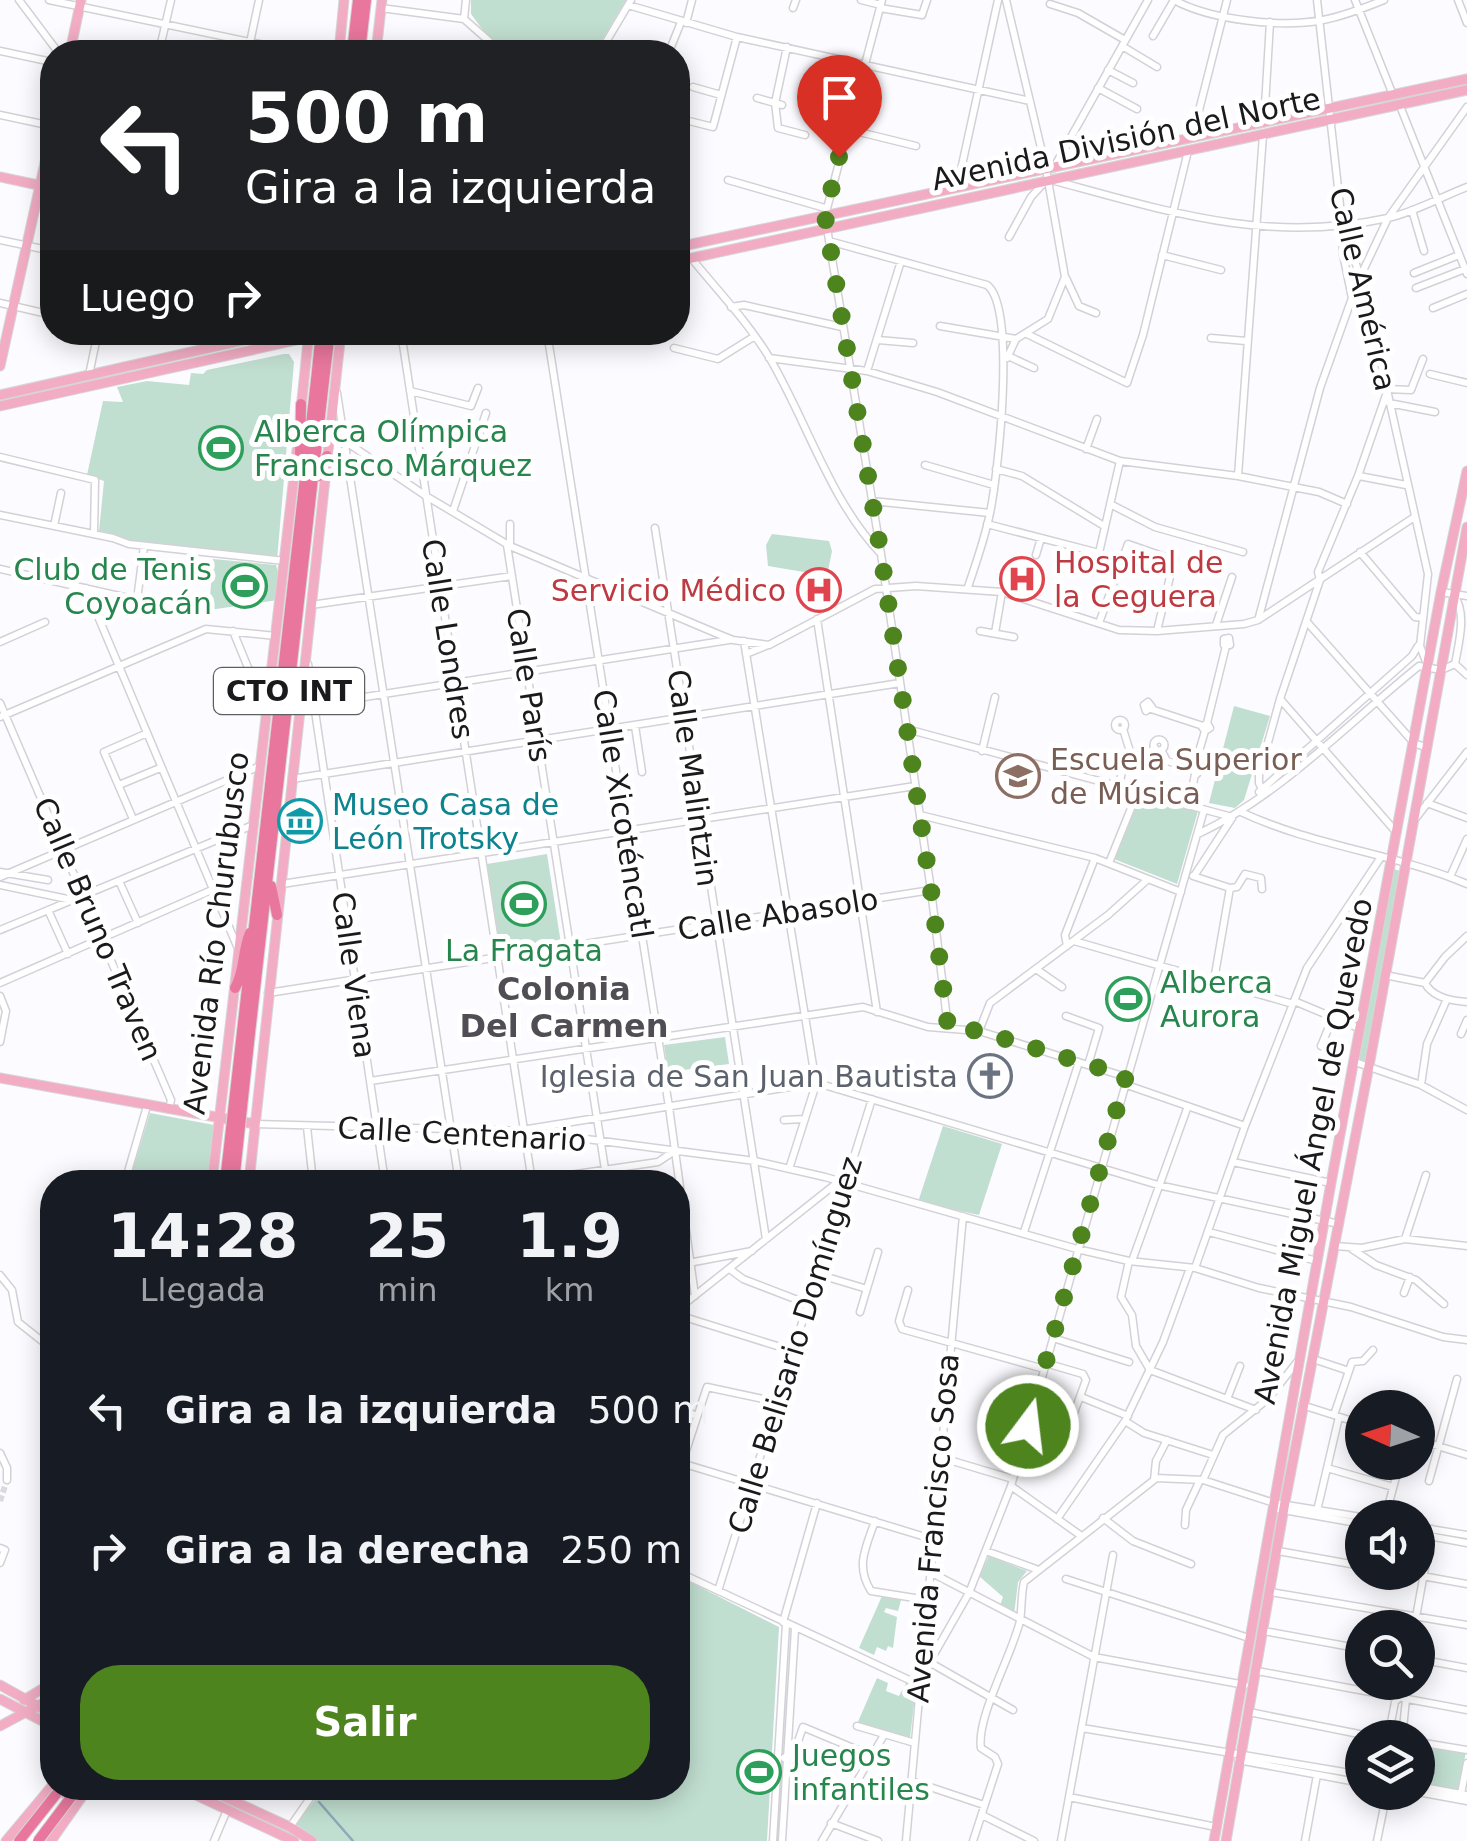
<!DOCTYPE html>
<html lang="es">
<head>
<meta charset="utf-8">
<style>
	:root { --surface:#171b24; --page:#242831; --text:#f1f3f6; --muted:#9ea1a6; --accent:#4d841d }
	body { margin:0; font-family:"DejaVu Sans",sans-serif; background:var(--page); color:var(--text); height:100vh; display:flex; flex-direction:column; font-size:38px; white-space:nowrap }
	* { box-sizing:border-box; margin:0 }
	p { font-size:32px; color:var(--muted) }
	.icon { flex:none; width:55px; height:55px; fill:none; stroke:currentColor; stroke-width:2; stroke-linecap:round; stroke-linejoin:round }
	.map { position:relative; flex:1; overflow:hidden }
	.panel { position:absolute; left:40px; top:1170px; width:650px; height:630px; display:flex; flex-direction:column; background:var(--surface); border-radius:40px; box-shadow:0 5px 25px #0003 }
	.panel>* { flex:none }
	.hud { position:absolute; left:40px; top:40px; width:650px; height:305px; border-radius:40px; box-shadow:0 5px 25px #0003; background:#202124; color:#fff; overflow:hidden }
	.needle { width:65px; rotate:273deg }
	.fabs { position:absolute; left:1345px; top:1390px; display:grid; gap:20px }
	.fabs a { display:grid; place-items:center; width:90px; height:90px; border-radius:50%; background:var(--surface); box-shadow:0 5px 25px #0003; font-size:50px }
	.pin { position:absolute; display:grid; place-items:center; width:85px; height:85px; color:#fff; margin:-102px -42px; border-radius:50% 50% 50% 0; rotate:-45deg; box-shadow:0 0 10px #0007 }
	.pin .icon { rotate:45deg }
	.me { position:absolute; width:110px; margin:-55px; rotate:15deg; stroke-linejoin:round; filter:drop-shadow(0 0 8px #0008) }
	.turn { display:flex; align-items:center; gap:35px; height:210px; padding:0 40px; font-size:45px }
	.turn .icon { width:130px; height:130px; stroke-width:2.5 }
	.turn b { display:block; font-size:70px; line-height:85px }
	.then { display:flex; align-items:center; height:95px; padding:0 40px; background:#0003; gap:20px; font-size:38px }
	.eta { display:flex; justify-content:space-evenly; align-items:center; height:170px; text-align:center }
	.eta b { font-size:60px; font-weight:700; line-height:70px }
	.primary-button { display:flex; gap:20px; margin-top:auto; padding:20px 40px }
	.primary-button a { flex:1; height:115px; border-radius:40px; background:var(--accent); color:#fff; font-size:40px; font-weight:700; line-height:115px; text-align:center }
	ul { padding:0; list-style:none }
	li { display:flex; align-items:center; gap:30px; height:140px; padding:0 40px }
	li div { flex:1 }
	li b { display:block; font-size:38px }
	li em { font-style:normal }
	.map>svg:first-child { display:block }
</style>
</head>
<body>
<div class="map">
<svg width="1467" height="1841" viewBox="0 0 1467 1841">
	<rect width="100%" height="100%" fill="#fcfbff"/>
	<path fill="#c1dfd0" d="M471,0H626L595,52H499L471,14Z
		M284,354H289L294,362L277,560L130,542L99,531L104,481L87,475L103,401L123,402L117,387L147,381L189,385L191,373L203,374L207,370Z
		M772,534L829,541L832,551L828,571L822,575L768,566L766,545Z
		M213,559L276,565L279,575L278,600L209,610Z
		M1234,706L1270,716L1244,800L1235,808L1209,803Z
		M1140,795L1198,811L1177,884L1114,859Z
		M547,854L561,944L501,954L487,864Z
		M1394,869L1400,871L1367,1062L1359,1060Z
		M725,1037L729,1064L668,1072L664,1045Z
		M150,1113L214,1125L208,1182H129Z
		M943,1126L1002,1144L979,1215L918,1202Z
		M989,1556L1027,1571L1018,1582L1014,1615L999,1608L1003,1597L979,1576Z
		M678,1576L779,1627L767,1841H318L296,1824L324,1788H678Z
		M882,1596L901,1600L898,1611L886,1608L884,1612L897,1617L893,1648L888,1646L886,1651L877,1647L874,1655L859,1648Z
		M877,1678L888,1683L886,1691L899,1696L906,1683L916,1687L910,1738L857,1724Z
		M1418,1744L1466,1751L1459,1790L1418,1782Z"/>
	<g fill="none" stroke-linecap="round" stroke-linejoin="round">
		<path stroke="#8caaba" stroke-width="2.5" d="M307,1788L309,1791
			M319,1802L353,1841"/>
		<path stroke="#dad9dd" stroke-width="6" stroke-dasharray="6 3" stroke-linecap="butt" d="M0,1501L7,1480"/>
		<g stroke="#d3d1d7" stroke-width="9">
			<path id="minor" d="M19,0L58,52
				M49,0L298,52
				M861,0L881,5
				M882,0L825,216L881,554L931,890L948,1027
				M1006,0L1046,169L1065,277L1048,319L1016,339L1007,358
				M1174,0C1210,20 1282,28 1323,20C1344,16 1364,8 1384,0
				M1317,0L1342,223L1365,291L1428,574L1420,646L1428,667
				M1355,0L1393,95
				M1458,0L1467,23
				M1050,4L1078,13L1125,40
				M628,5L737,37L1030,101
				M381,8L464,19
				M793,8L796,0
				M880,8L922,15L927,0
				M464,19L489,41L495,52
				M464,19L466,0
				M686,23L692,0
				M1153,36L1174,0
				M1122,46L1157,67
				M787,47L775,103L778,128L805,135
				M0,51L52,62
				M159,52L171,0
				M248,52L259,0
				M600,52L631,0
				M669,52L681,22
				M1108,70L1133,83
				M693,87L721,95
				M1098,88L1137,109
				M757,98L782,105
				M1400,106L1467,274
				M0,115L52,126
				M685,120L713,127L737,37
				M1264,123L1270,22
				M847,129L916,146
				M1192,138L1227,0
				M1053,169L1148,0
				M728,180L825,208
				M1055,181C1169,212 1268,244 1388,218C1415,212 1441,197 1467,187
				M957,188L998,0
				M1412,210L1424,251
				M1009,237L1031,197L1043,184
				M0,240L52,251
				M829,241L987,285C1017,307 998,475 990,513C985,538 976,563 968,587
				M1162,255L1221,270
				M692,259C718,291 747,321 769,357C807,421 829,499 881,554
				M1414,273L1459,255
				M1361,275L1388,218L1467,107
				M1066,278L1079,306L1096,313
				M1416,288L1465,269
				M0,303L52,315
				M731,307L744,305L842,327
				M1433,308L1467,294
				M940,326L1016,339
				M401,332L532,1182
				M547,332L669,1107L695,1296
				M1027,334L1127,383L1143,335L1188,151
				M1211,338L1246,341
				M878,340L913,343
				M674,348L718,359L755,336
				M1008,356L1034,368
				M769,358L867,371L937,392L1120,461L1238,476L1319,492L1347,504
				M867,371L901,261
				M1430,374L1467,383
				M89,375L98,332
				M1386,389L1411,390L1423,359
				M410,391L471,406L478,388
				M337,393L459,1182
				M1389,403L1435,412
				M330,431L426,496L510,546L718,634L733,640L769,645L875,589L916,586L1002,592L1119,630L1157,631L1244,624L1258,620L1413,518
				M1086,449L1097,419
				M0,457L95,480L94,534
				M925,465L994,485
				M996,469L1022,476L1104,526
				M1238,476L1263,135
				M1359,476L1406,485
				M872,501L990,513
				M1110,504L1155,527L1243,552
				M453,511L486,413
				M0,515L113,538L129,544L285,561
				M987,524L1099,553L1120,461
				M54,526L61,493
				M655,528L766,1239
				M507,545L607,1182
				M510,545V524
				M1360,552L1415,617L1423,618
				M1036,555L1041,538
				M0,569L137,600L170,612L201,607
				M86,588L237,946
				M1441,592L1467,596
				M1454,595C1467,613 1459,642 1455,664
				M137,600L144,546
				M311,605L512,576
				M1259,617L1320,388L1352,298L1343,254L1342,234
				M817,619L877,1012
				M1307,622L1414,743L1425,747
				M1099,623L1128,544L1174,560L1157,631
				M1216,625L1232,577
				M233,631L265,709
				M980,631L1014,637
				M995,633L1002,592
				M1229,638L1230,645H1224V639Z
				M744,641L816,1084L789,1169
				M0,642L45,622
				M746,654L768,645
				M308,664L385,1182
				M1455,664L1467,675
				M1281,700L1397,833
				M1148,702L1152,707L1146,711L1144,705Z
				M0,703L171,1100L169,1109
				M301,707L729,640
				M1151,709L1203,726
				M0,717L206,629L276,636
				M1115 725a5 5 0 1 1 10 0a5 5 0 1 1-10 0Z
				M1207,723L1202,727L1205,731L1210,728L1207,723L1226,646
				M635,726L642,772
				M907,729L1232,817
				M1123,729L1133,761
				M1153.5 745a5.5 5.5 0 1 1 11 0a5.5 5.5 0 1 1-11 0Z
				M1161,750L1167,761L1192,768
				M982,751L995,697
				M1195,765L1205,731
				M1195,765L1200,768L1197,774L1192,770Z
				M292,779L900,683
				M119,785L160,768
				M1118,787L1123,769L1155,748
				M1259,792L1412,656L1418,646
				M1264,794L1259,783V775L1280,699L1320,580L1318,572L1358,476L1386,395
				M1427,803L1467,818
				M1189,806L1195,774
				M1241,812C1313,846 1394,853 1467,884
				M920,815L1095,858L1181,892
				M1416,818L1467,752
				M133,819L104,752L145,734
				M1200,833C1282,794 1348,723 1419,666L1441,670L1455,664
				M1109,863L1138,791
				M0,872L48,880
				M1193,876L1230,888
				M1194,876L1232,818
				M0,877L260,766
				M1450,877L1467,839
				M119,881L138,923
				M282,884L915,786
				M0,885L72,900
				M1230,888L1237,887L1245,874L1261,878L1262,889
				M48,910L68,954
				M0,930L253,825
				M1074,941L1293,1004
				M1067,946L1065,935L1095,858
				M1036,969L1062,987
				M1385,975L1425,983C1432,997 1452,1001 1467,1002
				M1214,980L1230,888
				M0,983L214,889
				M1425,983L1445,957L1467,936
				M268,993L931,890
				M0,996L6,1011L0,1042
				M1294,1001L1361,1029
				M1066,1016L1099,1028L1088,1065
				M979,1031L990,1003L1108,915L1147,880
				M1461,1034L1467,1020
				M1321,1046L1333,1017
				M1355,1062L1421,1085L1467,1110
				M370,1081L863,1007L928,1027L979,1031L1126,1077
				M1124,1084L1245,1126
				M1421,1085L1427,1044L1447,999
				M784,1120L805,1119
				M255,1124L525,1131L755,1161L825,1177L1077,1249L1129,1261L1195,1268L1259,1288L1351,1307L1443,1337L1467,1340
				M1316,1125L1340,1131
				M307,1127L313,1182
				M528,1129L802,1085H824L1158,1185L1339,1224
				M1233,1162L1331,1183
				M125,1182L147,1106
				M522,1182L658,1162L673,1152
				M1024,1232L1079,1062
				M1209,1232L1317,1261
				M1405,1239L1426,1175
				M1335,1246L1362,1248L1405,1239L1467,1246
				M1352,1249L1376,1265L1416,1280L1444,1304
				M1129,1261L1121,1297L1132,1315L1136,1346L1150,1370
				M1132,1261L1188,1106
				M678,1265L752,1251
				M1195,1268L1245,1126L1307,968L1381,857
				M731,1270L743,1279L808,1304
				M817,1274L867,1289
				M0,1275L12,1290L18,1322L52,1349
				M908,1290L899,1321L902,1329L1044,1369
				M1404,1293L1410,1277
				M678,1309L838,1182
				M860,1312L878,1252
				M678,1315L793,1351
				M1053,1338L1129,1362
				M1313,1359L1349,1371
				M1150,1370L1256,1410
				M1081,1397L1128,1416
				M1227,1399L1240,1366
				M1302,1405L1362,1424
				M678,1408L697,1416
				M1334,1415L1352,1362L1363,1361L1373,1350
				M1125,1421L1144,1433L1213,1455
				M1028,1426L1064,1440L1086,1380L1083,1374L1045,1363
				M1418,1440L1467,1455
				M0,1453L7,1468V1480
				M939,1457L1013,1479
				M678,1462L932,1539
				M1327,1468L1393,1487
				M678,1475L707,1387L777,1402
				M1156,1478L1203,1480L1274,1503L1278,1509L1362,1524
				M1203,1480L1223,1435L1268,1399L1297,1362
				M1429,1481L1457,1379
				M1011,1486L1080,1535
				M1274,1503L1367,1518
				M1316,1515L1339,1417
				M1103,1518L1133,1541L1191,1564
				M1385,1518L1400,1462
				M1057,1519L1125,1421L1163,1342L1190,1268
				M875,1521C866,1547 855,1566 871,1591L927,1600
				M1185,1525L1186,1510L1200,1480
				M1418,1527L1467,1535
				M1418,1534L1467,1543
				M0,1548L5,1550L0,1563
				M986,1551L1036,1569
				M1278,1551L1362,1566
				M678,1572L920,1685
				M930,1572L1094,1657L1245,1685
				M1400,1572L1467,1584
				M1066,1579L1249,1638
				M718,1591L872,1099
				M1270,1592L1467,1625
				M783,1622L817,1503
				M1414,1628L1432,1529
				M1264,1631L1362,1649
				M1418,1659L1467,1668
				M929,1662L1013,1710
				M1257,1671L1467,1710
				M921,1677L969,1593L1011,1486L1204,810
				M1249,1712L1379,1738
				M857,1726L915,1743
				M1082,1728L1362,1775
				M1388,1738L1395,1702L1403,1694L1405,1682
				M1402,1738L1406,1699
				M1418,1742L1467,1750
				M784,1758L795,1750L803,1727L872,1756
				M1238,1760L1362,1783
				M912,1781L984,1805
				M1418,1786L1467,1795
				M1418,1792L1467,1801
				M1461,1794L1467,1763
				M1069,1797L1216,1827
				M984,1816L1034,1841
				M831,1823L878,1841
				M290,1827L317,1788
				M214,1841L227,1810
				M773,1841L786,1624
				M782,1841L795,1629
				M822,1841L884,1735
				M906,1841L963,1216
				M973,1841L998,1764L995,1757L981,1748C976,1718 1012,1655 1020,1621C1022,1608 1021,1595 1024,1582L1154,1480L1156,1461L1167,1440
				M1061,1841L1113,1555
				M1305,1841L1317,1775
				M1377,1841L1387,1792"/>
		</g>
		<g stroke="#d6d6d6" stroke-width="11">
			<path id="major" d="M70,52L81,0
				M339,52L344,0
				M376,52L382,0
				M0,177L52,188
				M678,247L1467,79
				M678,261L1467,90
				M0,366L52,131
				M0,395L280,332
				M0,406L310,337
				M301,409L309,332
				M0,1078L255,1124
				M212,1182L297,450
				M249,1182L341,332
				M0,1685L52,1714
				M0,1699L52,1726
				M24,1700L52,1683
				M0,1726L52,1698
				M181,1788L294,1841
				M205,1788L290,1827L312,1841
				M65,1794L69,1788
				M6,1841L52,1786
				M51,1841L88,1788
				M1214,1841L1331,1183L1441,592L1467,471
				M1226,1841L1285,1502L1369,1066L1467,527"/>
		</g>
		<g stroke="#d6d6d6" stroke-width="12">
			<path id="highway" d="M352,52L358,0
				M360,52L366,0
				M300,458L301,404
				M319,476L327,456
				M271,886L277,915
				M235,988C245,972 242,951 250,933
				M242,1032L316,380
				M250,1033L324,381"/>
		</g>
		<use href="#minor" stroke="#fff" stroke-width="6"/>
		<use href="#major" stroke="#f2adc4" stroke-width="9"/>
		<use href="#highway" stroke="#e9779d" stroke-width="10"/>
		<g stroke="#d6d6d6" stroke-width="12" stroke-linecap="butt">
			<path id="highway-bridge" d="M316,380L321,332
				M324,381L330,332
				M225,1182L242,1032
				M234,1182L250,1033
				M19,1841L61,1788
				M38,1841L78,1788"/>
		</g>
		<use href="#highway-bridge" stroke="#e9779d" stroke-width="10"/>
	</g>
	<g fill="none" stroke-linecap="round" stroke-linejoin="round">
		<path stroke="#4d841d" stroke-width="18" stroke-dasharray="0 32.4" d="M839,157L825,216L881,554L931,890L948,1027L979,1031L1126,1076L1028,1426"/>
	</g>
	<defs>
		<g id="stadium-ring" transform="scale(2.25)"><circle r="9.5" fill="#fff" stroke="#2e9e5b" stroke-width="1.5"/><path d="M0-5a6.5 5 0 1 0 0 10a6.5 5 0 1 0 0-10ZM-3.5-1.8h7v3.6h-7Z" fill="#2e9e5b"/></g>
		<g id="hospital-ring" transform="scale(2.25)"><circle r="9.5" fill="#fff" stroke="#e0444e" stroke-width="1.5"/><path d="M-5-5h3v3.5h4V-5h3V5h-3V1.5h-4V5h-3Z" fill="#e0444e"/></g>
		<g id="university-ring" transform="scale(2.25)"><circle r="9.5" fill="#fff" stroke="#8d6e63" stroke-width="1.5"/><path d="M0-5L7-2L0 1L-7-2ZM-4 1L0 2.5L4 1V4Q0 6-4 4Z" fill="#8d6e63"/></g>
		<g id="museum-ring" transform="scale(2.25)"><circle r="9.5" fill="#fff" stroke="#0f9aa8" stroke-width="1.5"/><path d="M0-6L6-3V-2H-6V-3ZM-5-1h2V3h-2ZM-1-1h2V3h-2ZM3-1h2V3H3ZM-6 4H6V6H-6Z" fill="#0f9aa8"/></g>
		<g id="church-ring" transform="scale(2.25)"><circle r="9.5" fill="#fff" stroke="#6b7280" stroke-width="1.5"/><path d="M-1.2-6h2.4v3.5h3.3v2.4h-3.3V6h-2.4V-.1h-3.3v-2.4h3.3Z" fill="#6b7280"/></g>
	</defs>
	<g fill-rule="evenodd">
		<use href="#stadium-ring" x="221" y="448"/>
		<use href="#hospital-ring" x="1022" y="579"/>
		<use href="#stadium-ring" x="245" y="586"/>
		<use href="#hospital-ring" x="819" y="590"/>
		<use href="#university-ring" x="1018" y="776"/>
		<use href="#museum-ring" x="300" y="821"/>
		<use href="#stadium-ring" x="524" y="904"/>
		<use href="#stadium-ring" x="1128" y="999"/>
		<use href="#church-ring" x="990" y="1076"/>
		<use href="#stadium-ring" x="759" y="1772"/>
	</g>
	<g text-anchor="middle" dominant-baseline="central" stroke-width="10" stroke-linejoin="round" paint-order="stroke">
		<rect fill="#fff" stroke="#5f5f60" stroke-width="2.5" x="214" y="668" width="150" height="46" rx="8"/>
		<g font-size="28" font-weight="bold" fill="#1a1a1c">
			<text x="289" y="691">CTO INT</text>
		</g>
		<g font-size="30" fill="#1a1a1c" stroke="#fff">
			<text transform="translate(1126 139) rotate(-12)">Avenida División del Norte</text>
			<text transform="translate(1363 289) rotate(77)">Calle América</text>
			<text transform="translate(448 639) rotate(81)">Calle Londres</text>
			<text transform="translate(529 685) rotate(81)">Calle París</text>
			<text transform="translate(693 778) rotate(82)">Calle Malintzin</text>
			<text transform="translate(623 814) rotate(81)">Calle Xicoténcatl</text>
			<text transform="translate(778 914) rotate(-9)">Calle Abasolo</text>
			<text transform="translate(98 929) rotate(67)">Calle Bruno Traven</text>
			<text transform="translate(216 933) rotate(-83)">Avenida Río Churubusco</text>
			<text transform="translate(354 975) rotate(82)">Calle Viena</text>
			<text transform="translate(462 1134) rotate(3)">Calle Centenario</text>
			<text transform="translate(1313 1151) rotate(-79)">Avenida Miguel Ángel de Quevedo</text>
			<text transform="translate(795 1345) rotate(-73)">Calle Belisario Domínguez</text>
			<text transform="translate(933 1528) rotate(-85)">Avenida Francisco Sosa</text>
		</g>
		<g font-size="30" fill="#27864d" stroke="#fff" text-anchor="start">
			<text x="254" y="431">Alberca Olímpica<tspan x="254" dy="34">Francisco Márquez</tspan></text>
			<text x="212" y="569" text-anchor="end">Club de Tenis<tspan x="212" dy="34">Coyoacán</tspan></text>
			<text x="524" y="950" text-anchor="middle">La Fragata</text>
			<text x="1160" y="982">Alberca<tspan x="1160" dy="34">Aurora</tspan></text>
			<text x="792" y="1755">Juegos<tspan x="792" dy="34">infantiles</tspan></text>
		</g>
		<g font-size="30" fill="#be3a42" stroke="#fff" text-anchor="start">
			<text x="1054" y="562">Hospital de<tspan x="1054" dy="34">la Ceguera</tspan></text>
			<text x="786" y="590" text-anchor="end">Servicio Médico</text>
		</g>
		<g font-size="30" fill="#785e54" stroke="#fff" text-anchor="start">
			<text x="1050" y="759">Escuela Superior<tspan x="1050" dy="34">de Música</tspan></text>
		</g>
		<g font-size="30" fill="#0d838f" stroke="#fff" text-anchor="start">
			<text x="332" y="804">Museo Casa de<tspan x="332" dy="34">León Trotsky</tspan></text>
		</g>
		<g font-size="30" fill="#5b616d" stroke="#fff" text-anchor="end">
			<text x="958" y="1076">Iglesia de San Juan Bautista</text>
		</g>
		<g font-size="32" font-weight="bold" fill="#504e54" stroke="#fff">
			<text x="564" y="989">Colonia<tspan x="564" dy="37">Del Carmen</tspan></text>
		</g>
	</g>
</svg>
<div class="fabs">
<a><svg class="needle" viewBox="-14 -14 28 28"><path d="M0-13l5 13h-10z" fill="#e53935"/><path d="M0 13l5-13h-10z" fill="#9ea1a6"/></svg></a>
<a><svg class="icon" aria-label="sound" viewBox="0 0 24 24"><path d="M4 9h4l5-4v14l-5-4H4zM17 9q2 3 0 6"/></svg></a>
<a><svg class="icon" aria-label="search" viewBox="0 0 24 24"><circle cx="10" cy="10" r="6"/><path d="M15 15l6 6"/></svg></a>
<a><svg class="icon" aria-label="layers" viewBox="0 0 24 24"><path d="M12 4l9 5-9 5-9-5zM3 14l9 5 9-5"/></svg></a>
</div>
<div class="pin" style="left:839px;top:157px;background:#d93025"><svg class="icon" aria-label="arrive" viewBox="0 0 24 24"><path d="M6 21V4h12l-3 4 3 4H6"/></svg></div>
<svg class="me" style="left:1028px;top:1426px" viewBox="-20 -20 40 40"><circle r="17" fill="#4d841d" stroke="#fff" stroke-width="3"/><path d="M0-11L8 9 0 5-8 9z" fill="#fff"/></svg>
<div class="hud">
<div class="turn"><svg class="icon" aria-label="left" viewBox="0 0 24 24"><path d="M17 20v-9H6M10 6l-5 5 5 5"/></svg><div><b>500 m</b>Gira a la izquierda</div></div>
<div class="then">Luego<svg class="icon" aria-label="right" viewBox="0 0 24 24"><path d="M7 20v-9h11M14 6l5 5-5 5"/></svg></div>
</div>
<section class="panel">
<div class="eta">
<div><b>14:28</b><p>Llegada</p></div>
<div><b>25</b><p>min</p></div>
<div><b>1.9</b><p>km</p></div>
</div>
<ul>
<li><svg class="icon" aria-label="left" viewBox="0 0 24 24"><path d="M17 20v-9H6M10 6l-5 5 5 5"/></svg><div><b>Gira a la izquierda</b></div><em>500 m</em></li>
<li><svg class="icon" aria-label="right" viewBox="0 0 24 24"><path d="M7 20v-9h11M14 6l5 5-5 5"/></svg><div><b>Gira a la derecha</b></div><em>250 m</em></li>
</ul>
<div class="primary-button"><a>Salir</a></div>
</section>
</div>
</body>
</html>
